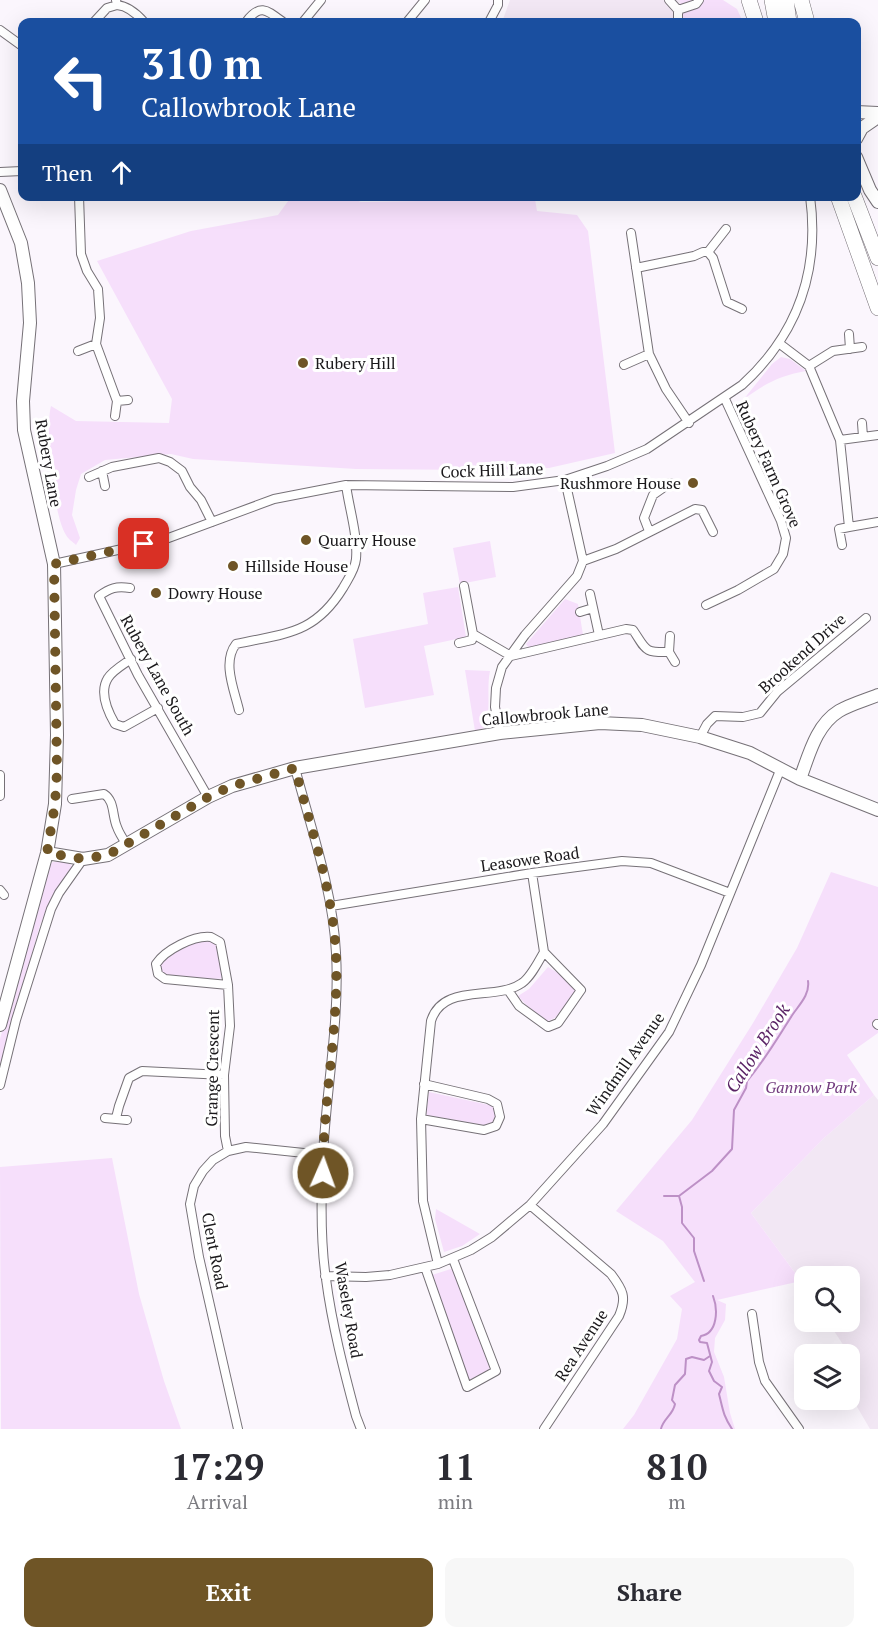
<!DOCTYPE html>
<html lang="en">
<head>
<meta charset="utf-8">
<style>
	:root { --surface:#fff; --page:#f7f7f7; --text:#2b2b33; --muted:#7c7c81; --accent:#6f5526 }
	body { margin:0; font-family:"PT Serif",serif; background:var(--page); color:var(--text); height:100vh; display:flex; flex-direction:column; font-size:22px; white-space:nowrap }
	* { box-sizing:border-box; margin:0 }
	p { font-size:20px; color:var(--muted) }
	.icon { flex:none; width:33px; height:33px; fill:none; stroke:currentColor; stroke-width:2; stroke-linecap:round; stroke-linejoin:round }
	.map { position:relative; height:1429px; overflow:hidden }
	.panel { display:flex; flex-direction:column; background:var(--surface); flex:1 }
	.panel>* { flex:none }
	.banner { position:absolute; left:18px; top:18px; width:843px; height:183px; border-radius:12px; box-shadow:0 6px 24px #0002; background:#1a4fa0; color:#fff; overflow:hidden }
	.buttons { position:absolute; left:794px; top:1266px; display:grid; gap:12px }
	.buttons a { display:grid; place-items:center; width:66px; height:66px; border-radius:12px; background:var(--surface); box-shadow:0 6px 24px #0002; font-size:30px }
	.pin { position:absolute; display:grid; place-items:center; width:51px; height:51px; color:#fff; margin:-26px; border-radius:12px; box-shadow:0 3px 9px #0006 }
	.me { position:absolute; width:66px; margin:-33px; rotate:2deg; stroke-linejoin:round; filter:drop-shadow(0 0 4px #0008) }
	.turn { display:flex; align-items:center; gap:21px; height:126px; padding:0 24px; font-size:27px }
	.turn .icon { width:78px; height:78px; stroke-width:2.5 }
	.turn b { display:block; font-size:42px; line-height:51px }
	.then { display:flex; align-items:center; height:57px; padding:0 24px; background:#0003; gap:12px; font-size:22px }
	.eta { display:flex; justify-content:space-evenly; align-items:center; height:102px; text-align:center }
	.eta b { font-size:36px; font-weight:800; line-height:42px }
	.action { display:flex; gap:12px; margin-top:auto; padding:12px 24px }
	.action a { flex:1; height:69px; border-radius:12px; background:var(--accent); color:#fff; font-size:24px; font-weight:800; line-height:69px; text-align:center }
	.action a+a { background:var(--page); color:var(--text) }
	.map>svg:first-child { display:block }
</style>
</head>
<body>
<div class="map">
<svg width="878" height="1429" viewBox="0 0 878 1429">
	<rect width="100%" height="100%" fill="#fbf6fd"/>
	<path fill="#f2e7f4" d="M510,0H680L681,22H502Z
		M874,1095L878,1100V1429H870L849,1393V1354H846L848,1352L828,1322H849V1276H804V1285L751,1213L824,1138Z"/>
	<path fill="#f6dffb" d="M680,0H723L737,9L743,22H681Z
		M441,196H502L535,199L537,211L577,215L588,231L615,453L549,468L476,470L356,469L193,459L171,454L105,460L81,474L76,490L72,515L80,538L76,545C73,542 68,539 66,535C53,515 45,429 51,406L76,421L169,423L172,399L97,261L191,231L278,215L291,197H349L361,202L419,201Z
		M781,357L790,359L806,371C781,375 762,385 743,400L772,364Z
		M490,541L496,577L460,584L453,548Z
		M458,587L466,637L424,646L434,695L365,708L353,639L428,624L423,593Z
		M565,599L578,604L583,635L529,648L526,644Z
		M465,670L490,671C486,690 492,711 484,728L475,731Z
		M66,861L72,866L50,901L40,925L0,1066V1039L48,867L53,862Z
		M831,872L878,887V1033L847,1055L874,1095L824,1138L751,1213L801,1281L717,1300L726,1304L725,1320L715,1338L714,1352L724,1377L730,1413L735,1429H623L634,1415L677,1339L682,1309L670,1296L695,1282L663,1241L616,1211L692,1120L753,1023L797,948Z
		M192,941H214L217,945L222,978C217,981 165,976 160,972L159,966L162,962Z
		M548,967L565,977L577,990L555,1018L548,1021L528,1007L518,996L529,989Z
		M429,1092L494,1106L497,1113L495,1122L490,1125H483L426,1115Z
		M112,1158L139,1294L164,1381L181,1429H1L0,1167Z
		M436,1209L480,1234L462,1246L444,1252L435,1219Z
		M454,1268L490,1369L469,1380L432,1275Z"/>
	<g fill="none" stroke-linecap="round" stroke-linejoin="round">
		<path stroke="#bd90c6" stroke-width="2" d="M664,1196H679
			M704,1281L694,1251V1238L682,1223V1207L679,1196L712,1171L732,1149L734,1110L746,1088L747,1081C765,1060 778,1037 793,1014C800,1004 810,994 808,981
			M713,1296C718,1309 718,1333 701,1336L699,1340L700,1342L707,1343L712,1362L709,1371L714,1381L722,1387L719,1394C723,1410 723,1415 732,1429
			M661,1429C663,1419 673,1415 675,1404L672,1400L675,1385L685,1374L686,1359L692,1357L704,1360L710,1356"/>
		<g stroke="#767177" stroke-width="10">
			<path id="street" d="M669,0L678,10V22
				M117,5C128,6 137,14 144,22
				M678,10L696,4L699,0
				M94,22L107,8L117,5L116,0
				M246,22C260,3 267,10 283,22
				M303,22L321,0
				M407,22L425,0
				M489,22L498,5V0
				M0,30L22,46
				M0,172L22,171
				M79,196L81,254L87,271L98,289L100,318L96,344L117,401L115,416
				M631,233L649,354L666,389L689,423
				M708,252L713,258L727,302L742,309
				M636,268L694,256L703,252H708L726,229
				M849,334L850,349
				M780,344L809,366L840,440L849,527L839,529L842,545
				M78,351L96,344
				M624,365L649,354
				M809,366L833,351L862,347
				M117,401L128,400
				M862,423L863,437
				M840,440L878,435
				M102,471L105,486
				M89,477L112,467L159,458L170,462L182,471L190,487L201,500L212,522
				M849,527L878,522
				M649,531L644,518L653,495L670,483
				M583,561L616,549L695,509L702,510L713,532
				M54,564L163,540L274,499L346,485L513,487L565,480L607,466L647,449L742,385C798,334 820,271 810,196
				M464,586L473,634
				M130,588C116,586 110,588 99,596L138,675L208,797
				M590,594L599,635
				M706,605L738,590L774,569L783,554L786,538L781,521L725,399
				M580,612L593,608
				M670,636L669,652L675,662
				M459,643L472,640L473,634L511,656L626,629L633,630C646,649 643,653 669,652
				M131,659C124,664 112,671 108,678C99,692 108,712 115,724L124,727L158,708
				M239,710C234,689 222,662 236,644C285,633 314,635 343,588C348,579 355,570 356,559C358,535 349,508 346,485
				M500,733L495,707L496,688L502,667L525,635L577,576L583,561L565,480
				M700,737L707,724L715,716L743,717L760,713L777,692L866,618
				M295,768C311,828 333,890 336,953C340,1021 326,1089 323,1157C321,1196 320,1239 326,1279C332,1325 344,1371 356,1416L361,1429
				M0,796V775
				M72,799L104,794C115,801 112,816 117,827C119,833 123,839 127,845
				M0,890L4,895
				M331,906L532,873L622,861L651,863L730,893
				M228,985L165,979L158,974L156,964C165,950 194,935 211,937L220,942L221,947L228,985L230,1026L224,1075L225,1136L228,1151
				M508,990L519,1006L548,1027L558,1023L581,990L544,952
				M877,1024L878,1025
				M0,1085L16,1020L51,909L59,893L83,859
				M105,1118L127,1120
				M116,1118L119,1106L129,1078L142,1071L224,1075
				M421,1119L484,1130L496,1126L500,1117L497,1104L488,1099L424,1084
				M530,1205L611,1274C623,1290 627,1297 619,1316L544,1429
				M438,1264L423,1201L421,1119L431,1021C443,982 495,1002 522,983C531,977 538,962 544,952L532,873
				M425,1267L467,1387L496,1371L453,1259
				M325,1276L366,1277L390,1275L438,1264L471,1250L492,1237L530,1205L603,1124L669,1032L701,965L781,768
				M752,1314L759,1362L765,1381L799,1429
				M238,1429L199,1257L190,1204L194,1186L203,1171L213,1160L228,1151L246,1147L323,1155"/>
		</g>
		<g stroke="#767177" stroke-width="14">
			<path id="secondary" d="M856,112L878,113
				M856,139L862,128L878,117
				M856,157L870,190L878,202
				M0,190L21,243L28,283L30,323L23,401L24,430L54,564L57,735L55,804L47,853L0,1025
				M800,779C809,755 816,725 839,711C851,704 866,700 878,695
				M47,853L83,859L108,855L208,797L232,786L295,768L500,733L600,723L642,725L700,737L750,753L800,779L878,810"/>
		</g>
		<g stroke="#767177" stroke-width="16">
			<path id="highway" d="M749,0L756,22
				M772,0L776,22
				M786,0L789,22
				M801,0L807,22
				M838,196L878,308
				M854,196L878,258"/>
		</g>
		<use href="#street" stroke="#fff" stroke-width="8"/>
		<use href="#secondary" stroke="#fff" stroke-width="12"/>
		<use href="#highway" stroke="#fff" stroke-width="15"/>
	</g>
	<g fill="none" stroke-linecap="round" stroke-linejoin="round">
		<path stroke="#6f5526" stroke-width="10" stroke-dasharray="0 18" d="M144,544L54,564L57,772L55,804L47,853L83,859L108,855L208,797L232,786L295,768C311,829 333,891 336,955C339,1028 323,1100 323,1173"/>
	</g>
	<g fill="#6f5526" stroke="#fff" stroke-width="2">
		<circle cx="303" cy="363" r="6"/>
		<circle cx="693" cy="483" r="6"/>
		<circle cx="306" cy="540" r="6"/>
		<circle cx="233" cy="566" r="6"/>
		<circle cx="156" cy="593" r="6"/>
	</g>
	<g text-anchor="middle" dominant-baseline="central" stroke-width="6" stroke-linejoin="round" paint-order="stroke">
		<g font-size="16" fill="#1a181b" stroke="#fff" text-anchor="start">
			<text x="315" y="363">Rubery Hill</text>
			<text x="681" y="483" text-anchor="end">Rushmore House</text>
			<text x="318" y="540">Quarry House</text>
			<text x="245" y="566">Hillside House</text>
			<text x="168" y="593">Dowry House</text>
		</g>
		<g font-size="16" fill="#1a181b" stroke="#fff">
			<text transform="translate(49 463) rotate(80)">Rubery Lane</text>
			<text transform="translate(769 464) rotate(66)">Rubery Farm Grove</text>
			<text transform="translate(492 470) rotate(-2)">Cock Hill Lane</text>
			<text transform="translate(802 653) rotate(-42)">Brookend Drive</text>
			<text transform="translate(158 675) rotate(61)">Rubery Lane South</text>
			<text transform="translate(545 714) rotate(-5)">Callowbrook Lane</text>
			<text transform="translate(530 859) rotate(-8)">Leasowe Road</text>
			<text transform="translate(625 1064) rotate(-55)">Windmill Avenue</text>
			<text transform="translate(212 1068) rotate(-89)">Grange Crescent</text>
			<text transform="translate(215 1251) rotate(79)">Clent Road</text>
			<text transform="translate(349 1310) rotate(80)">Waseley Road</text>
			<text transform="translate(581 1345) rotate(-57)">Rea Avenue</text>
		</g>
		<g font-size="16" font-style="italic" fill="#733c7f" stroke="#fff">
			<text x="811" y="1087">Gannow Park</text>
		</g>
		<g font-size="18" font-style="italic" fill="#5b2466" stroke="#fff">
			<text transform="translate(757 1048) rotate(-57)">Callow Brook</text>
		</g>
	</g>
</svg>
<div class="buttons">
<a><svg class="icon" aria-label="search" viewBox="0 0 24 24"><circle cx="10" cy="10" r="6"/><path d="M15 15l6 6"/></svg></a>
<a><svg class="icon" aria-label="layers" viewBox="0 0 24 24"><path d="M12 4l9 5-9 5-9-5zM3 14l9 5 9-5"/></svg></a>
</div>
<div class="pin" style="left:144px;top:544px;background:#d93025"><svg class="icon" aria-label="arrive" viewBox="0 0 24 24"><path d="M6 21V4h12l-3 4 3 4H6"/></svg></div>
<svg class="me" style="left:323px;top:1173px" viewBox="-20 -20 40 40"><circle r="17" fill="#6f5526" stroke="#fff" stroke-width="3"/><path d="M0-11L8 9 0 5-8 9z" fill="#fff"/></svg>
<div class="banner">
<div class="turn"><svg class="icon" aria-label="left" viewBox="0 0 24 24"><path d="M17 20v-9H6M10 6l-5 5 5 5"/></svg><div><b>310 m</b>Callowbrook Lane</div></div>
<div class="then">Then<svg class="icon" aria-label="ahead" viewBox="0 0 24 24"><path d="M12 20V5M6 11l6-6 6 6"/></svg></div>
</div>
</div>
<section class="panel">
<div class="eta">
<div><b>17:29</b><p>Arrival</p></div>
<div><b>11</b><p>min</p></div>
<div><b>810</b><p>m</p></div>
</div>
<div class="action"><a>Exit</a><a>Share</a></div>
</section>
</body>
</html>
